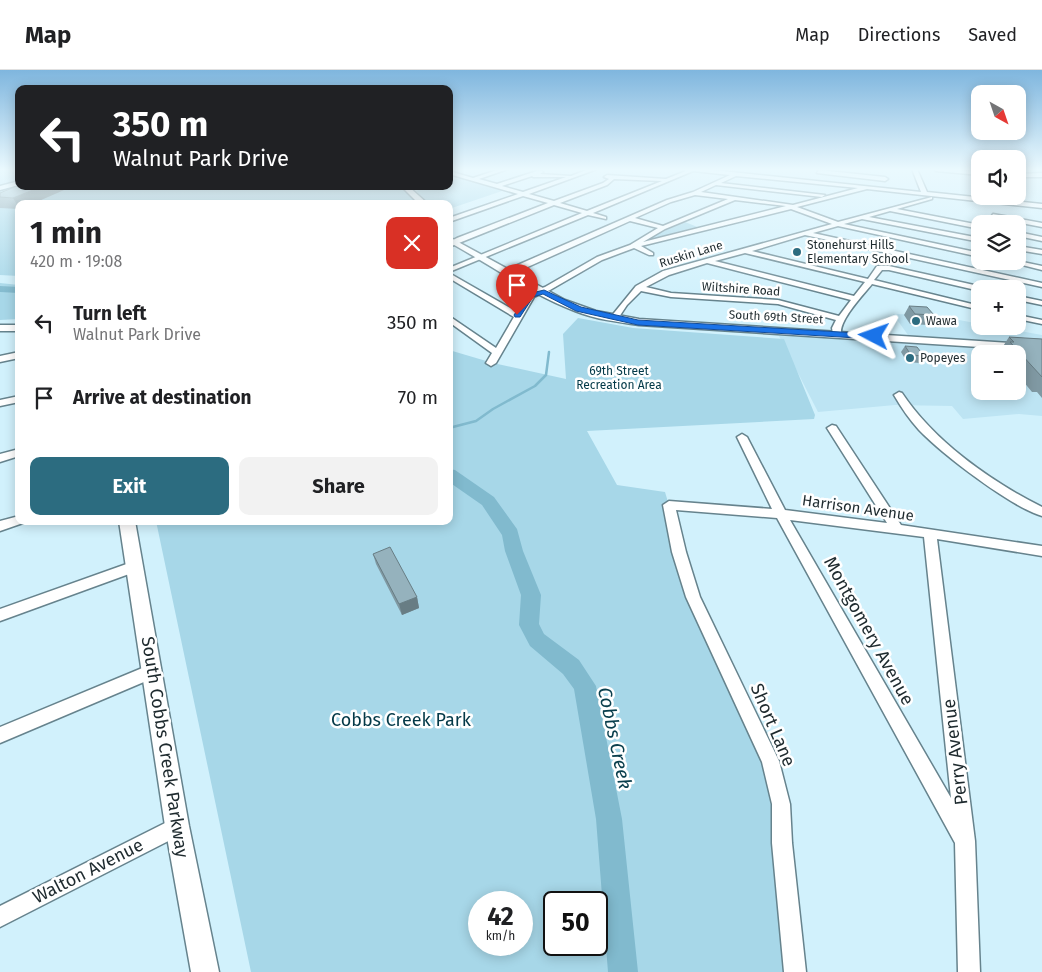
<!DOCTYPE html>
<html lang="en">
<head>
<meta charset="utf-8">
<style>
	:root { --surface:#fff; --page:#f2f2f2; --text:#202124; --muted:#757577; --line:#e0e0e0; --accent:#2c6c80 }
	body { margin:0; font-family:"Fira Sans",sans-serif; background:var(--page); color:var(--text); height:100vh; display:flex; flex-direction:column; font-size:19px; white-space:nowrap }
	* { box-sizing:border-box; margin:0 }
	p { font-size:16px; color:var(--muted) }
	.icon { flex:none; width:28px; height:28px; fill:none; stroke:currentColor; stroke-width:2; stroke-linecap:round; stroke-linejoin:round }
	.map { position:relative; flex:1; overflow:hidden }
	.drawer { position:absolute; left:15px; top:130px; width:438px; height:325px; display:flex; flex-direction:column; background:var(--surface); border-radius:10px; box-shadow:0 2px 12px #0003 }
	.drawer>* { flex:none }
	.top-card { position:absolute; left:15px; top:15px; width:438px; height:105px; border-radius:10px; box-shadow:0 2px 12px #0003; background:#202124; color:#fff; overflow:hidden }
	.needle { width:32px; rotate:140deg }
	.fabs { position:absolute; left:971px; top:15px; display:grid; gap:10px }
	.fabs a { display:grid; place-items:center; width:55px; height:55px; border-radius:10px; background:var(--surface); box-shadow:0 2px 12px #0003; font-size:25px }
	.speed { position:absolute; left:468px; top:821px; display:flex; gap:10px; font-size:25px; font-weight:700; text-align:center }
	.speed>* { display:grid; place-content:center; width:65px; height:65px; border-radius:50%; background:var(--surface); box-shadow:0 2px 12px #0003; line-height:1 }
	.speed small { font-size:12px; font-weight:400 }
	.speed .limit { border:2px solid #111; border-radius:8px; background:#fff; color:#111 }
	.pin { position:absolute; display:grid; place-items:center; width:42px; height:42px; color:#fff; margin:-51px -21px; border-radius:50% 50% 50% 0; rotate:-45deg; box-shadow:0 0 5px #0007 }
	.pin .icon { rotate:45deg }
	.me { position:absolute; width:55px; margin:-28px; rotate:274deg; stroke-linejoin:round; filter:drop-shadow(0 0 4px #0008) }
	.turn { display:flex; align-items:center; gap:18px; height:105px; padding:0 15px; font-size:22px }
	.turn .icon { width:65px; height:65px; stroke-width:2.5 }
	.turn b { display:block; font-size:35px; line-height:42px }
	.round { display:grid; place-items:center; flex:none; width:52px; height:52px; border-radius:10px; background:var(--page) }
	.overview { display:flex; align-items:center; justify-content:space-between; height:85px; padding:0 15px }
	h1 { font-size:30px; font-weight:700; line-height:38px }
	.cta { display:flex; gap:10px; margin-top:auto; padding:10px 15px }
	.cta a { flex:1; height:58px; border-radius:10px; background:var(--accent); color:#fff; font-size:20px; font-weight:700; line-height:58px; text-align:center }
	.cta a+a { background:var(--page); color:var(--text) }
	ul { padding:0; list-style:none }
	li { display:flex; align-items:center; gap:15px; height:75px; padding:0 15px }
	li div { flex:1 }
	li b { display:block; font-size:19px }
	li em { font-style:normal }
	header { display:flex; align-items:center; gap:30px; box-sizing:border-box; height:70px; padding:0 25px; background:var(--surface); border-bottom:1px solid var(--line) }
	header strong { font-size:24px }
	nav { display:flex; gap:28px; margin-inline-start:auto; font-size:18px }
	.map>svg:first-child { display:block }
</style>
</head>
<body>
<header>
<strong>Map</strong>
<nav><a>Map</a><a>Directions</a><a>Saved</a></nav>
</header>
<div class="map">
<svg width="1042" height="902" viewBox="0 0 1042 902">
	<rect width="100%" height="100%" fill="#d1f1fc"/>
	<path fill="#bde4f3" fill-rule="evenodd" d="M0,99H19V111L0,115Z
		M893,244L933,245L980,254V256H994L1042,265V346L1019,344L963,349L952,336L895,335L818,342L779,266L913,272ZM980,284H1018V321H980Z"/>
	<path fill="#a7d7e8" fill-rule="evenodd" d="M461,108L505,120L449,139V134H429L416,121L432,116H449V111Z
		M19,115V116H396L407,121L416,130L413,131L416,134H19V206L0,205V120Z
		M685,152L700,158L648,172L643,170Z
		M0,213L19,215V249L0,250Z
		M578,248L633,258L784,269L815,345L814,349L587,361L617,415L665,422L705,555L776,718L802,902H251L156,451H449V280L493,293L566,309L563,264ZM479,832H521V875H479ZM554,832H596V875H554Z"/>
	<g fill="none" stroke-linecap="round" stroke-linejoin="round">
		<path stroke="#81bace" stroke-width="2.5" d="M449,358L476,351L493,339L535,316L546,305L549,282"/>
		<path fill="#81bace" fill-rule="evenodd" d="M0,216L19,217V223L0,222Z
			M449,399L455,400L494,427L517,459L523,481L541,525L539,554L544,564L579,590L596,616L622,749L638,902H608L596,749L574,619L563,604L530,576L519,555L521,525L505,481L502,465L482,435L449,412Z"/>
		<g stroke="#66838d" stroke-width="3">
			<path id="minor" d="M500,99H508L479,109L497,114L540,100L543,102L540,104L571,106L589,99H597L529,124L554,131L603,113L609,109L604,107L607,105L666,109L686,101L684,99H703L921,122L912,99H917L927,122L1042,134V138L867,119L797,137L838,152L932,127V129L897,139L980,155V159L890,141L869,147L980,168V172L862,149L844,154L980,183V187L838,156L813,163L1042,213V217L805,165L752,181L868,209L877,196H889L983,217L984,219H980V221L889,200H882L874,210L980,236V240L872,214C863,225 839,250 841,264L837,267L833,264L832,258L836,250L778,234L671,227L641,221L627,235L617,250L610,248L636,216L663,201L832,154L791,139L641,176L653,183V185H649L634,178L602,190L550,220L534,227L496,293L491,296L486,293L492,283L449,252V246L496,278L514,247L449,208V203L517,242L528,223L545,217L597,187L630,175L658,158L630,151L512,204H506V200L667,130L693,122L730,105L693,101L593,143L606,147V149L588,145L449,202V198L582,143L554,135L449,177V172L457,168L548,133L523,126L449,152V148L518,124L449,104V101L473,108ZM532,106L533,107H566L523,122L502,116ZM736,106L858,118L793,135L701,122L716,115L822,127L825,125L721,113ZM614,109L662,111L587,141L560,133L607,115ZM695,125L728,129L663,156L635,148L671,132ZM735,130L786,136L643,172L665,159ZM745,183L865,212L854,226L715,191ZM707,193L851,230L839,246L778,230L671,223L646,217L669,205Z
				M934,99L980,101V105L936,101Z
				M819,100L885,107L888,109L885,111L817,103Z
				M1042,103V107H1018V104Z
				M993,144L1042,153V157L991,147Z
				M1018,162L1042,167V171L1018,166Z
				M1018,176L1042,180V184L1018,180Z
				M1006,191H1018L1042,196V200Z
				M1018,226L1042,231V235L1018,230Z
				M1018,245L1042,250V254L1018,249Z
				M19,282V288L0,292V286Z
				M899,322L902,323C934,371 990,411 1042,437V446C1011,437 942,384 919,360C909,349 901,337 894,325Z
				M19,326V332L0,336V330Z
				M832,355L836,356L901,455L1042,476V486L937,469L975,771L980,902H958L955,773L777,448L676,440L686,482L700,527L779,691L790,734L792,773L806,902H784L772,773V734L762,692L686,527L672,482L663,435L669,431L772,439L737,367L742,364L747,367L785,440L887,453L827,358ZM790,450L924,467L951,728Z
				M19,379V386L0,392V384Z
				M19,446V451H25L23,453L0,461V451Z
				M135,491L140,492L142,496L140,500L0,551V539Z
				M152,594L158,596L160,601L158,606L0,673V657Z
				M177,747L184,749L186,756L184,763L0,857V836Z"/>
		</g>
		<g stroke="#66838d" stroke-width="3">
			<path id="major" d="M19,111V115L0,120V116Z
				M401,116H408L428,134H419Z
				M449,167L565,230L596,241L639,249L1042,275V281L639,255C617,252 595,249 575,241C530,224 491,195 449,172Z
				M0,255H19V261H0Z
				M119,451H135L189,756L219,902H191L165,756Z"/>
		</g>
		<use href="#minor" fill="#fff" fill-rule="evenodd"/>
		<use href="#major" fill="#fff" fill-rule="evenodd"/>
	</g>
	<path fill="#8099a3" d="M19,116H70L71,117L19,134V139L0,138V123Z
		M909,236L934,245L928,255L910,254L904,245Z
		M1009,267L1042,269V328L1037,322H1032L1018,305V284H1003L1000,281Z
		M905,276L924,286L920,293L907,292L901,282Z
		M373,484L417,527L419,538L402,545L376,494Z"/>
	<path fill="#687d84" d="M43,116H70L71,117L32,134H19V138L13,128Z
		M417,527L419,538L402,545L399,534Z"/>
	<path fill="#95b2bd" stroke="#687d84" d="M19,115V116H43L13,128L0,127V123Z
		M909,236L927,237L934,245L915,244Z
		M1009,267L1042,269V307L1010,272H1014Z
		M905,276L917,277L924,286L911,285Z
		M390,477L417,527L399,534L373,484Z"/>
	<linearGradient id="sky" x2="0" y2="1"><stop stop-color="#7fb6de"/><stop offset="0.44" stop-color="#eaf9fe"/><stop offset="1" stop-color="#eaf9fe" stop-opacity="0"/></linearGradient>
	<rect width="1042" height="226" fill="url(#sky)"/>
	<path fill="#1a73e8" stroke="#114b97" d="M544,220L581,237L638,250L874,264L878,266L874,269L638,255L576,241L543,224L533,227L520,247H515L514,245L528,224Z"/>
	<g fill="#2c6c80" stroke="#fff" stroke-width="2">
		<circle cx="797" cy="182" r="5"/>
		<circle cx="916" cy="251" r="5"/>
		<circle cx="910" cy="288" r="5"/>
	</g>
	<g text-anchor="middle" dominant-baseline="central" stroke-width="5" stroke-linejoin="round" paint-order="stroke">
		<g font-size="12" fill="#1e2a2e" stroke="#fff" text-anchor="start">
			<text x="807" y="175">Stonehurst Hills<tspan x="807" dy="14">Elementary School</tspan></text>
			<text x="926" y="251">Wawa</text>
			<text x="920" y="288">Popeyes</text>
		</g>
		<g font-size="12" fill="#1e2a2e" stroke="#fff">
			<text transform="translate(691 184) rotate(-17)">Ruskin Lane</text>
			<text transform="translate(741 219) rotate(4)">Wiltshire Road</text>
			<text transform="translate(776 247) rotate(3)">South 69th Street</text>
		</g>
		<g font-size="12" fill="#033948" stroke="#fff">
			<text x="619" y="301">69th Street<tspan x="619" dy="14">Recreation Area</tspan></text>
		</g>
		<g font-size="15" fill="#1e2a2e" stroke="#fff">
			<text transform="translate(858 438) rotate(8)">Harrison Avenue</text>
		</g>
		<g font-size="18" fill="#1e2a2e" stroke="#fff">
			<text transform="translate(869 561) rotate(61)">Montgomery Avenue</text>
			<text transform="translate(773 655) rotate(67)">Short Lane</text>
			<text transform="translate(165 677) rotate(81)">South Cobbs Creek Parkway</text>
			<text transform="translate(955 682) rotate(-97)">Perry Avenue</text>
			<text transform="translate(88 801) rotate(-27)">Walton Avenue</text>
		</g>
		<g font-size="18" fill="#033948" stroke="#fff">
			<text x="401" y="650">Cobbs Creek Park</text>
		</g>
		<g font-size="19" font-style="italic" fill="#093e4c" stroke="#fff">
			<text transform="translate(615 668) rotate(78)">Cobbs Creek</text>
		</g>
	</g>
</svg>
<div class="fabs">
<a><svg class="needle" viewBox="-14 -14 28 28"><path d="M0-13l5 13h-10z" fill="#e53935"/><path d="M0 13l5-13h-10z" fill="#757577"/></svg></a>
<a><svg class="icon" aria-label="sound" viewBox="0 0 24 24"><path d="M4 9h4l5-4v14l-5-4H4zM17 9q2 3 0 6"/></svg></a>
<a><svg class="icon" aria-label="layers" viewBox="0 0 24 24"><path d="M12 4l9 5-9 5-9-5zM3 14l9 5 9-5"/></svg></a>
<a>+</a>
<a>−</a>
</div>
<div class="speed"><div>42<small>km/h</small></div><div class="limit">50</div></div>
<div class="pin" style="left:517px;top:245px;background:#d93025"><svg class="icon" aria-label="arrive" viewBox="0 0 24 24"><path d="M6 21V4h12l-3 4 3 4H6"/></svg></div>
<svg class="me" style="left:874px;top:266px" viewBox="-20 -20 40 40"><path d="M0-17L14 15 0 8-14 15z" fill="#1a73e8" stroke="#fff" stroke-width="4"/></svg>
<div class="top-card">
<div class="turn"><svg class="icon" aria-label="left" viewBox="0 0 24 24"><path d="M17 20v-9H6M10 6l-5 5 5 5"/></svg><div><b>350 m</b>Walnut Park Drive</div></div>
</div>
<section class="drawer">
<div class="overview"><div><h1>1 min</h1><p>420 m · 19:08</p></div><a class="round" style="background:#d93025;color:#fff"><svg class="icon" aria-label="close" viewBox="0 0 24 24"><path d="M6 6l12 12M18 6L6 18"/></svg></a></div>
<ul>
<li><svg class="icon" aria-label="left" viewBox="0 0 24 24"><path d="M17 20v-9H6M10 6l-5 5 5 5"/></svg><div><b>Turn left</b><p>Walnut Park Drive</p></div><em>350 m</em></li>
<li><svg class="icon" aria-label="arrive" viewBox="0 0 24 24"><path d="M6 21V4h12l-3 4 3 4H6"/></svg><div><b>Arrive at destination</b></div><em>70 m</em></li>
</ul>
<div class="cta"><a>Exit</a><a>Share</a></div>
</section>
</div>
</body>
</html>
